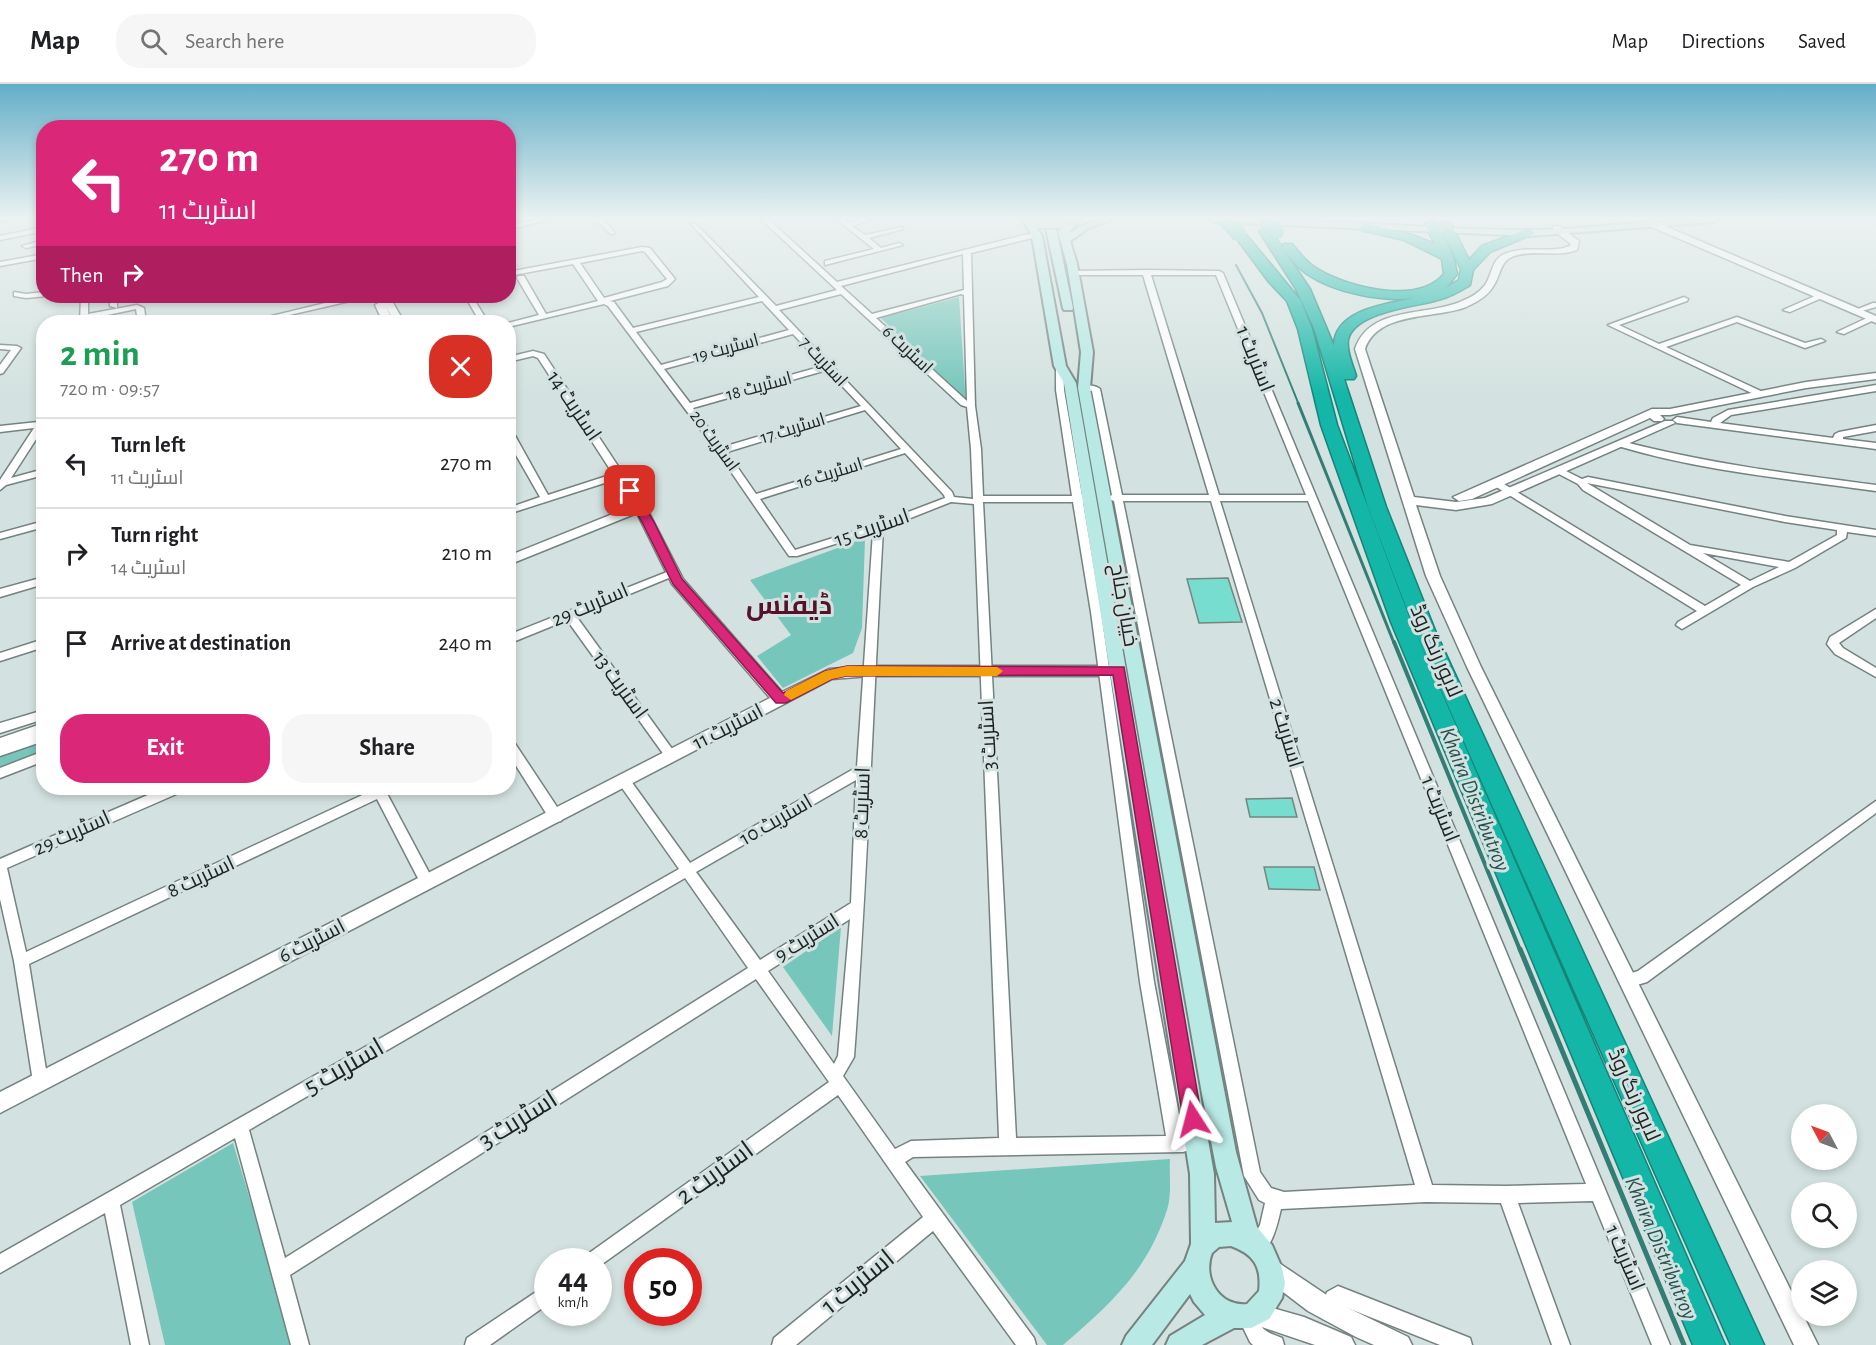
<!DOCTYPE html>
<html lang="en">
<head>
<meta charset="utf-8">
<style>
	:root { --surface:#fff; --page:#f6f6f6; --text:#202124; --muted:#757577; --line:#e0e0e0; --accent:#db2777 }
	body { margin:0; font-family:"Alegreya Sans",Cairo,sans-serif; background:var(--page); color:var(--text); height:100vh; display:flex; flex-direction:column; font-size:22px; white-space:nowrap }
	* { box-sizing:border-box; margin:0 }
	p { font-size:20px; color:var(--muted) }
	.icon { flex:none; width:33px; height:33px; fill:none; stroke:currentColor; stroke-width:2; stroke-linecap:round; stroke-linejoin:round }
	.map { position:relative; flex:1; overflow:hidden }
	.details { position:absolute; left:36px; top:231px; width:480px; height:480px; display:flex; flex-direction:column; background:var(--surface); border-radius:24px; box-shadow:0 3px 9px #0003 }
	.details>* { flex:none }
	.hud { position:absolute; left:36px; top:36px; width:480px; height:183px; border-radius:24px; box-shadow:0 3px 9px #0003; background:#db2777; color:#fff; overflow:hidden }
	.needle { width:39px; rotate:311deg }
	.fabs { position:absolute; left:1791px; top:1020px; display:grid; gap:12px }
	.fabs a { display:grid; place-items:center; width:66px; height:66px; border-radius:50%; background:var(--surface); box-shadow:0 3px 9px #0003; font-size:30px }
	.speed { position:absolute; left:534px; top:1164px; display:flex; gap:12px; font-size:30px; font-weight:700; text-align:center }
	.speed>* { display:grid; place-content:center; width:78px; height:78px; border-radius:50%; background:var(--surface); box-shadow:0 3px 9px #0003; line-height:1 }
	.speed small { font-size:15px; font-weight:400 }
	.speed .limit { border:9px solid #d22; background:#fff; color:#111 }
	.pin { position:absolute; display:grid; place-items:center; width:51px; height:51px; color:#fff; margin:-26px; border-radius:12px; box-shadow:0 3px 9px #0006 }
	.me { position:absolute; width:66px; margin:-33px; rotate:351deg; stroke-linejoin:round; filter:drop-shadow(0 0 4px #0008) }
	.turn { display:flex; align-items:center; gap:21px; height:126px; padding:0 24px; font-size:27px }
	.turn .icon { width:78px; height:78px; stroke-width:2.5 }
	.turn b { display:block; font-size:42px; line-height:51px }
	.then { display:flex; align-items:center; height:57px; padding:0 24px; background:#0003; gap:12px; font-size:22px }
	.round { display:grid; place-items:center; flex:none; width:63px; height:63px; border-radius:24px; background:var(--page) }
	.head { display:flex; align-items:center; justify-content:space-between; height:102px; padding:0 24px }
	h1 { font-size:36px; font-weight:700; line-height:45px; color:#1e9e55 }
	.cta { display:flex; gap:12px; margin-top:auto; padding:12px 24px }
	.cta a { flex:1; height:69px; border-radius:24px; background:var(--accent); color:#fff; font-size:24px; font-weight:700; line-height:69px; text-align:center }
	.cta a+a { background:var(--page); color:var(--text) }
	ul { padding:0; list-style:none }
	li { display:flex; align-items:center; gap:18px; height:90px; padding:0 24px; border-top:2px solid var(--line) }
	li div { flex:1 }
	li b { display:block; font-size:22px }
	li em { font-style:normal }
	header { display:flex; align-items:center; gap:36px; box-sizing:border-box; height:84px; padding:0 30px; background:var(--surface); border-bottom:2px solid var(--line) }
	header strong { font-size:28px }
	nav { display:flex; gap:33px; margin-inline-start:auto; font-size:21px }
	.search { width:420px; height:54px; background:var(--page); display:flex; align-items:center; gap:15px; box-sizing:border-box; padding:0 21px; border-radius:24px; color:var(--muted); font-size:22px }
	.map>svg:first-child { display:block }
</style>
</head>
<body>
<header>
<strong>Map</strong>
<div class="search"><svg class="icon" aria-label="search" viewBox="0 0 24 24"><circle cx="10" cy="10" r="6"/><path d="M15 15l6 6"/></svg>Search here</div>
<nav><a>Map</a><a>Directions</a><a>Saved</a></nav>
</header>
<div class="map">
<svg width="1876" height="1261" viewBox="0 0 1876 1261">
	<rect width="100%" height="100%" fill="#d3e2e0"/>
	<path fill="#76c6bb" d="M959,213L966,319L881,234Z
		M865,454L862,544L853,569L783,604L757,572L791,551L750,496Z
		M43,655V669L0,687V670Z
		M841,843L832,952L783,883Z
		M233,1059L294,1261H165L132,1118Z
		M1170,1075C1169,1091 1172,1111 1167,1126C1147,1188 1110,1220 1063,1261H1047L920,1092Z"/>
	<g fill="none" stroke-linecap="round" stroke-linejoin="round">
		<path stroke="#327e75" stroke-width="2" d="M1236,181L1262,229L1299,321"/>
		<path stroke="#327e75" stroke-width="3" d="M1298,319L1394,559"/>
		<path stroke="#327e75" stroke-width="4" d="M1394,558L1520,866"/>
		<path stroke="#327e75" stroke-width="5" d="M1520,865L1684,1261"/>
	</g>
	<path fill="#77ddcf" stroke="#768582" stroke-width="1.5" d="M1228,494L1242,538L1199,539L1187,495Z
		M1292,714L1297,733H1250L1246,715Z
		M1264,783H1314L1320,806L1269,805Z"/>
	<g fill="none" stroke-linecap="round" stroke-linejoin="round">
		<g stroke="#748280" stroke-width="3">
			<path id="minor" d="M0,135H10L0,138Z
				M538,135H549L508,146V142Z
				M596,135H603L614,148V150H610Z
				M761,135H768L837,198L1028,150L1040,152L971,169L975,322L981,365L983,412H1072L1056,306V282L1063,280L1064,306L1082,412L1090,415L1083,418L1101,528L1154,898L1183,1052L1189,1054L1191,1060L1189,1066L1183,1068L913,1073L905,1078L1034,1254L1036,1261H1016L933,1147L796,1261H772L774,1254L923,1133L838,1011L598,1183V1178H582L585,1172L829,998L756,895L290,1191L309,1261H291L235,1054L120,1121L149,1261H131L105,1129L0,1189V1170L679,785L620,701L618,697L620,693H628L690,779L857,683L873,448L797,472H789L718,369L608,222L604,220L508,243V239L539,231L517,194L518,192H524L546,230L598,217L573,180L508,192V188L642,163L650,164L675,195L668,202L610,217L614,218L633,244L759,213L692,141L691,140L694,138L776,222L837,206ZM642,167L645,168L667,195L662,198L604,214L580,179ZM963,170L964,206L872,230L841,202ZM841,210L961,321L967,323L971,365L973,415L954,413L952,408L779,226ZM961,210L964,211L967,317L876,234ZM762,217L789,246L661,281L636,248ZM793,250L823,282L690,319L664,285ZM827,286L861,322L723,363L693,324ZM865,326L901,365L756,410L727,368ZM905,369L944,411L945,414L874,441L795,466L760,415ZM951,418L974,420L999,1054L911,1057L895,1065L843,992L854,973C867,797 873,621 883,445ZM983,418H1073L1091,528L1140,898L1166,1052L1016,1054ZM856,696L851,819L760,876L696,788ZM685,794L748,884L285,1174L249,1046ZM850,835L838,972L834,980L768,887Z
				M836,135H843L848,139L862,135H873L852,142L865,151L903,143V145L869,154L881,164L899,159L903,161L825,181V177L874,165Z
				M44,143V147L0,156V152Z
				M44,156V160L26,164L22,162Z
				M44,170V174L0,182V178Z
				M1146,186L1219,187L1223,189L1670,1261H1652L1593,1117L1518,1119L1570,1261H1552L1501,1119L1426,1118L1281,1125C1277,1141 1273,1164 1257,1171L1251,1168L1248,1162L1260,1141L1265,1119L1259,1116L1244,1092L1114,417L1107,414L1112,411L1092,307L1080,304C1084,300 1096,301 1100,305L1122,411H1209L1143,191H1072L1068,189L1072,187ZM1151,191H1216L1306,411H1219ZM1123,417H1211L1415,1101L1284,1108L1271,1104L1260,1088ZM1220,417H1308L1586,1100L1506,1102L1432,1101Z
				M14,208L26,210L44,208V212H47L26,214L14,212Z
				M1817,211L1824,213L1790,228L1783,226Z
				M81,212H88V230L137,221L144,224L146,238H138L136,225L88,235V238H80Z
				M109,212H117V224L110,222Z
				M381,212L386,215L405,212H417L385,220L376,215L350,217L259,238H247L350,213Z
				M465,212H472L488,238H480Z
				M1684,213L1688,215L1687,217L1619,241L1659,260L1737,233L1805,259L1821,255L1825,257L1805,264L1737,238L1666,263L1763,308L1764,310L1760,313L1608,241Z
				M1873,219H1876V223L1862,227L1858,225Z
				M1869,233L1876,235L1844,250L1837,248Z
				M0,261L17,262L21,264L3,289L0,290V281L11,266L0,265Z
				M533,267L544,270L645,423L643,425H637L617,395L508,430V424L540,413L508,357V345L513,348L548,411L613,390L538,274L533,272L508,278V273Z
				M1876,301V307L1731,331L1720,339L1833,354L1835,350L1839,348L1876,341V347L1843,353V355L1876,359V365L1677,339L1673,336L1677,333L1711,338L1713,334L1728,326Z
				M44,332V343L11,394L44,385V391L6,401L0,406V396L34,344L0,348V342L38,338Z
				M1621,357C1705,379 1790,390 1876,401V407C1790,395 1701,387 1618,362L1616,360Z
				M1560,384L1582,395L1588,393L1785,432L1876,446V452L1847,448L1846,454L1795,484L1753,503L1682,545L1676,541L1678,538L1697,527L1493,401V397H1499L1705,522L1741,501L1583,406L1578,400L1557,389V385ZM1587,399L1785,438L1837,446V451L1789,478L1690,461ZM1703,469L1779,483L1750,497Z
				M44,437V443L0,455V449Z
				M672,486L676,487L677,489L676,491L576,532L675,669L677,672L675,675H667L567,536L508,560V551Z
				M44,493V500L0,513V505Z
				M1876,525V534L1839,559L1843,564L1876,584V593L1835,570L1827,560L1830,553Z
				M44,555V563L0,577V569Z
				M44,626V635L0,649V639Z
				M44,648V657L0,672V662Z
				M508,653L512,655L561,729L563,733L561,737L556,738L551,737L508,669Z
				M44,667V677L0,694V684Z
				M164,704H182L181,708L7,784L26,868L373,706L372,704H384L434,798L432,802L427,804L422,802L377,715L29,880L48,998L46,1004L40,1006L34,1004L14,877L0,815V775Z
				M1876,717V729L1647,898L1627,904L1622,902L1620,897L1622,892L1638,887Z
				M548,1200V1220L490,1261H465L467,1254Z
				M1338,1202L1470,1254L1472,1261H1440L1340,1221L1335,1235L1329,1238L1323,1235L1320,1229L1327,1208Z
				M1247,1224L1253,1227C1261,1245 1263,1247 1282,1254L1284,1261H1253L1250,1258L1238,1233L1241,1227Z"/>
		</g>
		<g stroke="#748280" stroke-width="3">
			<path id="tertiary" d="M1647,137H1653L1876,232V239L1647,141Z
				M1553,142H1559L1579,157L1577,166C1556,174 1534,165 1514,172C1500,177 1501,190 1494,201C1488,212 1477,218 1466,223C1435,235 1378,227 1365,265L1414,413L1456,418L1485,414L1665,337H1673L1675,339L1492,420L1456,426L1416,421L1440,492L1481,583L1818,1261H1794L1467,583L1426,492L1355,265C1370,221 1427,233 1462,217C1470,214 1479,209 1485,201C1493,190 1491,174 1507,169C1528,161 1550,170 1570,162L1571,160L1553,146Z
				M386,215L392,217L404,238H394L386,222L393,238H383L375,221Z
				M1876,289V295L1806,304L1670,331H1660L1664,335L1662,337H1654L1650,334L1472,415L1459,417L1453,413L1652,325H1670L1806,298Z
				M640,419L646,423L683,495L782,608L829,585L870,582H1119L1126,587L1119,592H870L832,595L0,1029V1008L770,614L672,500L637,429L508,481V472Z
				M44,639V651L0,666V654Z
				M1270,1173L1340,1220L1408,1253L1412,1261H1374L1356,1253L1308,1227L1262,1192L1259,1184L1262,1176Z
				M1255,1219L1304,1233L1351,1253L1355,1261H1315L1247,1238L1244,1230L1247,1222Z"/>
		</g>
		<g stroke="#748280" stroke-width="4">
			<path id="secondary" d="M1022,135H1032L1042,152L1066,282L1076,299L1214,1090L1215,1139L1232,1138L1216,1083L1202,1010L1078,304L1081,268L1067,180L1058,148L1070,135H1080L1068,150C1083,140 1095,135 1113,135L1087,145L1070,157L1077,180L1093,268L1090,304L1236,1068L1257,1143L1272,1161L1282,1184L1285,1199L1282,1214L1269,1235L1251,1244H1234L1202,1261H1166L1170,1252L1205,1231L1194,1218L1190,1210L1152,1261H1122L1126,1252L1185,1177L1191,1160L1190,1090L1064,299L1054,282L1032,152ZM1231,1162C1253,1170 1262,1182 1259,1207L1247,1220C1220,1223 1202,1194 1212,1169L1219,1163Z
				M1044,135H1054L1073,224L1072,226H1064L1063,224Z
				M1209,135C1316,133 1422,146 1528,146C1592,146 1655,134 1719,135L1714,138L1529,152L1214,138Z"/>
		</g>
		<g stroke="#168378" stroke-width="3">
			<path id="motorway" d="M1431,136C1444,141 1455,177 1457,190L1446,204L1459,196L1461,185L1440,141L1442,138H1450L1469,176L1482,162L1525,146L1529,145L1535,149L1490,168L1473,186L1470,201C1460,207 1452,212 1441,215C1417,223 1354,227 1348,256C1346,268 1353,281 1356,292L1354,295H1344L1386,423L1436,549L1764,1261H1731L1416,549L1368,423L1314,244L1296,205L1259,147L1265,143L1269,144L1310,205L1334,262C1334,225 1388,220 1415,214C1382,218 1335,209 1307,190C1297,183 1289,173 1282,163L1284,160H1292C1300,170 1308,180 1319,186C1350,204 1419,221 1444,190L1442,175L1404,156L1361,146L1359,143L1365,139L1412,151L1435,160L1425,140Z
				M1240,147L1244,148L1301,217L1312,245L1337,341L1411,538L1725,1261H1693L1391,538L1321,341L1298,245L1287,217L1269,198L1234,151Z"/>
		</g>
		<use href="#minor" fill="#fff" fill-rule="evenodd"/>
		<use href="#tertiary" fill="#fff" fill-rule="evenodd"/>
		<use href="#secondary" fill="#b8e9e5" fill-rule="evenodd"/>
		<use href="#motorway" fill="#13b6a7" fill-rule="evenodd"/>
		<g stroke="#748280" stroke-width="13" stroke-linecap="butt">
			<path id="secondary-bridge" d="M1038,139H1060"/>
		</g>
		<g stroke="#168378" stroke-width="16" stroke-linecap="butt">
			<path id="motorway-bridge" d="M1225,135L1240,151
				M1265,135L1277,148"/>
		</g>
		<use href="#secondary-bridge" stroke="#b8e9e5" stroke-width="10"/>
		<use href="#motorway-bridge" stroke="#13b6a7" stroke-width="14"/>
	</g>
	<linearGradient id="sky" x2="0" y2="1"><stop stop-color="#63aec8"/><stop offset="0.43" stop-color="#ebf2f1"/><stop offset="1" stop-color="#ebf2f1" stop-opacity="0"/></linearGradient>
	<rect width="1876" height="311" fill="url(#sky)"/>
	<path fill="#db2777" stroke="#8e194d" stroke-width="1.5" d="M630,404L634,405L654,438L682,495L783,609L825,587L847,582L1124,583L1202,1035L1199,1042L1193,1044L1186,1042L1183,1035L1113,591L847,592L832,595L786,619H776L673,500L642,438L624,407Z"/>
	<path fill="#f59e0b" d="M847,582L997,583L1003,587L997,592H847L832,595L791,616L784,611L786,607L825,587Z"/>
	<g text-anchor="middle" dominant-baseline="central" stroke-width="6" stroke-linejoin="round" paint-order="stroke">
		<g font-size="18" fill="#1d2322" stroke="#d3e2e0">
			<text transform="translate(726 265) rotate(-15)">اسٹریٹ 19</text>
			<text transform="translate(907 266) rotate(43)">اسٹریٹ 6</text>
			<text transform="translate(823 278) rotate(47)">اسٹریٹ 7</text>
			<text transform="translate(759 303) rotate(-15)">اسٹریٹ 18</text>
			<text transform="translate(793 345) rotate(-17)">اسٹریٹ 17</text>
			<text transform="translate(714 357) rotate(54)">اسٹریٹ 20</text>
			<text transform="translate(830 390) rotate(-17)">اسٹریٹ 16</text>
		</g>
		<g font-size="21" fill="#1d2322" stroke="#d3e2e0">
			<text transform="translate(1255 275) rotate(68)">اسٹریٹ 1</text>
			<text transform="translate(574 322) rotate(56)">اسٹریٹ 14</text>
			<text transform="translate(872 444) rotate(-19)">اسٹریٹ 15</text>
			<text transform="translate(590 521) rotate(-23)">اسٹریٹ 29</text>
			<text transform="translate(1124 521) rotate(80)">خیبان جناح</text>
			<text transform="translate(1436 567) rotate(66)">لاہور رنگ روڈ</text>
			<text transform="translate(620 601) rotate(54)">اسٹریٹ 13</text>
			<text transform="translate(728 643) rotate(-27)">اسٹریٹ 11</text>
			<text transform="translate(1286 649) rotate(73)">اسٹریٹ 2</text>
			<text transform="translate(988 651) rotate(-93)">اسٹریٹ 3</text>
			<text transform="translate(862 719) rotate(-88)">اسٹریٹ 8</text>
			<text transform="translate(1440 725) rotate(68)">اسٹریٹ 1</text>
			<text transform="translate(776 736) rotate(-30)">اسٹریٹ 10</text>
			<text transform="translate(72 749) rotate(-24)">اسٹریٹ 29</text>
			<text transform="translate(201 793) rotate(-25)">اسٹریٹ 8</text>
			<text transform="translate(807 854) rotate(-32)">اسٹریٹ 9</text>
			<text transform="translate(312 857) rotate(-27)">اسٹریٹ 6</text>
			<text transform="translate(1634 1011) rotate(66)">لاہور رنگ روڈ</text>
			<text transform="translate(1625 1174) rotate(67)">اسٹریٹ 1</text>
		</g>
		<g font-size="22" font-style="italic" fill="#24514c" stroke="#d3e2e0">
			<text transform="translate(1475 715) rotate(68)">Khaira Distributroy</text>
			<text transform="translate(1661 1164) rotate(67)">Khaira Distributroy</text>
		</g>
		<g font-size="26" fill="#1d2322" stroke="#d3e2e0">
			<text transform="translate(344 983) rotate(-30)">اسٹریٹ 5</text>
			<text transform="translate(518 1036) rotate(-32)">اسٹریٹ 3</text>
			<text transform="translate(715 1089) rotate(-36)">اسٹریٹ 2</text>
			<text transform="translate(858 1198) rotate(-39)">اسٹریٹ 1</text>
		</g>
		<g font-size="27" font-weight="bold" fill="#561229" stroke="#d3e2e0">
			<text x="789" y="521">ڈیفنس</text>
		</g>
	</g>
</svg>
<div class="fabs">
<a><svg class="needle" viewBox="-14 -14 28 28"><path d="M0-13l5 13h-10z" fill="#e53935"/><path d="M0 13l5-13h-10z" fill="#757577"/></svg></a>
<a><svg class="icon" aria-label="search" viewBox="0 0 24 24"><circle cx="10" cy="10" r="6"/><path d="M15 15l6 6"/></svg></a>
<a><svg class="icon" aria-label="layers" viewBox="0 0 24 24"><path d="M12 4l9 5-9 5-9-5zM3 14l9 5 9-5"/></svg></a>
</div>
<div class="speed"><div>44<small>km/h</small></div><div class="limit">50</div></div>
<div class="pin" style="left:630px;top:407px;background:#d93025"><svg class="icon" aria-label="arrive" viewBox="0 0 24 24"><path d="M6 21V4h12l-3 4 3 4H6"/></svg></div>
<svg class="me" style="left:1193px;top:1035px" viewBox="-20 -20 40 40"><path d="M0-17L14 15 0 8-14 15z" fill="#db2777" stroke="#fff" stroke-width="4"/></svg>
<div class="hud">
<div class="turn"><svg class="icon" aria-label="left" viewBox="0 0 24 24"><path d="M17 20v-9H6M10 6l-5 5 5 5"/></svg><div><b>270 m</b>اسٹریٹ 11</div></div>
<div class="then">Then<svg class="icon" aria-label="right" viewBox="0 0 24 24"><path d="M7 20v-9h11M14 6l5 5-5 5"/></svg></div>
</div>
<section class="details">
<div class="head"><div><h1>2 min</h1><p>720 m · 09:57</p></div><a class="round" style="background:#d93025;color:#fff"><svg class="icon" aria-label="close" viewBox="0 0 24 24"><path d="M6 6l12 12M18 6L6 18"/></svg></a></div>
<ul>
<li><svg class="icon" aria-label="left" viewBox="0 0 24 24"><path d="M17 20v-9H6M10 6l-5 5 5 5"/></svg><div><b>Turn left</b><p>اسٹریٹ 11</p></div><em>270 m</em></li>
<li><svg class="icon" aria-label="right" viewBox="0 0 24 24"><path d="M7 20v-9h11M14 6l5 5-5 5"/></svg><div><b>Turn right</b><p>اسٹریٹ 14</p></div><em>210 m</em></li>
<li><svg class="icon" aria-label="arrive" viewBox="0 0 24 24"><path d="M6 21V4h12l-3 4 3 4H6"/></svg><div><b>Arrive at destination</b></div><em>240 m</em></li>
</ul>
<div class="cta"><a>Exit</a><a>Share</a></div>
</section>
</div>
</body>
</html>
